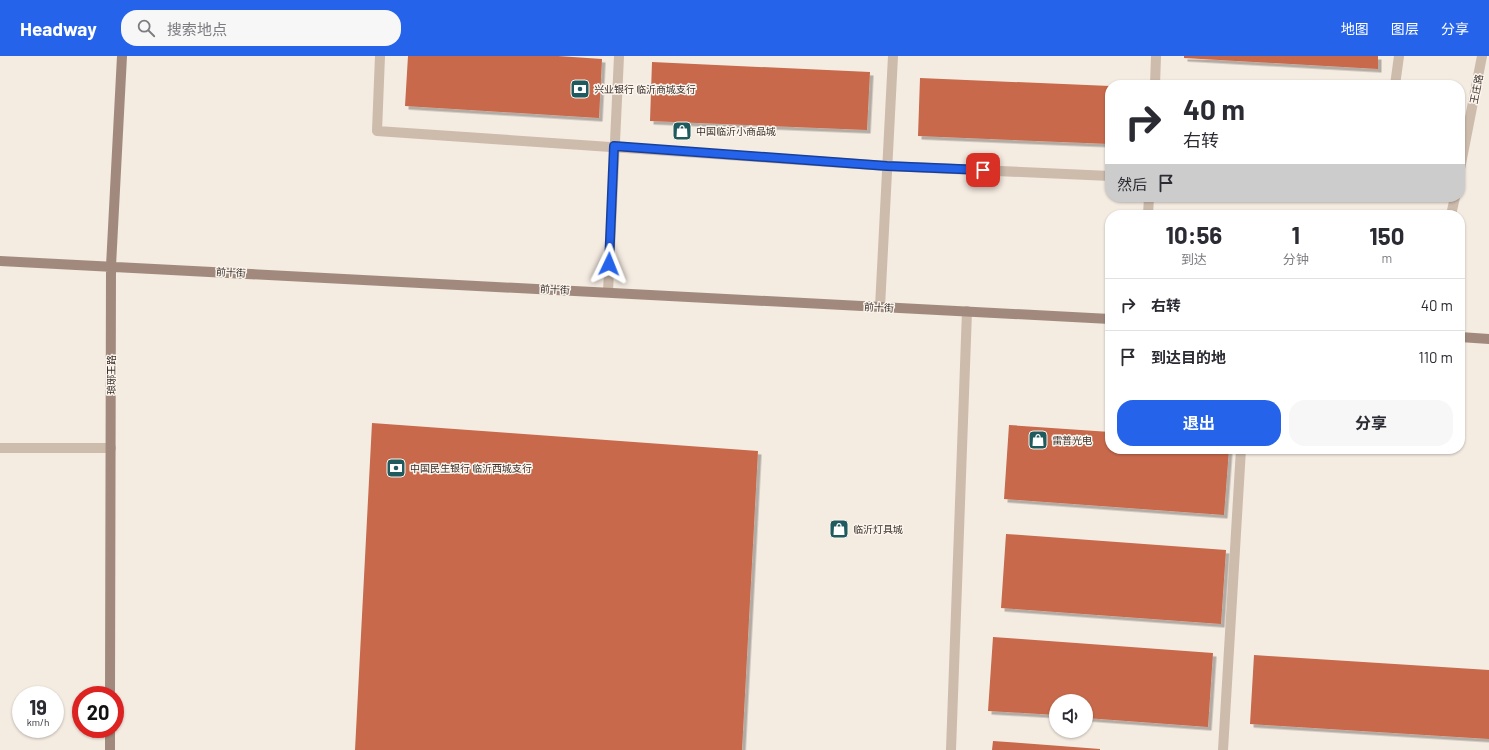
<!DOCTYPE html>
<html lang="zh">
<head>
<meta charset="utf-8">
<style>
	:root { --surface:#fff; --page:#f7f7f7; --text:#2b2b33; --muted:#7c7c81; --line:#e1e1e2; --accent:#2563eb }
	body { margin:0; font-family:Barlow,"Noto Sans SC",sans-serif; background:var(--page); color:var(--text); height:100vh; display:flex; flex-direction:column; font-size:15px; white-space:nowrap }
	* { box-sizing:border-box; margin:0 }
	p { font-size:13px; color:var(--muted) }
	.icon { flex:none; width:22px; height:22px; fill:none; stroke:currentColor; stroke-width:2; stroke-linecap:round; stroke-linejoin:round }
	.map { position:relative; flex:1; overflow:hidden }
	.drawer { position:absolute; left:1105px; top:154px; width:360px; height:244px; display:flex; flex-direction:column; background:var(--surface); border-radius:16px; box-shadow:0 1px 3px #0004 }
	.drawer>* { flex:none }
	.guide { position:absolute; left:1105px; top:24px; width:360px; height:122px; border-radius:16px; box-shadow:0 1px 3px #0004; background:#fff; color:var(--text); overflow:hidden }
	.tools { position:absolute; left:1049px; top:638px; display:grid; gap:8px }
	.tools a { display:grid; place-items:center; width:44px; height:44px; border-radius:50%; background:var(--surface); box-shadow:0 1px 3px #0004; font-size:20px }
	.speed { position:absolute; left:12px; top:630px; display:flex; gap:8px; font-size:20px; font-weight:700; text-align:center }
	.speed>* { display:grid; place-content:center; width:52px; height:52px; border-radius:50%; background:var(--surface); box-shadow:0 1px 3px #0004; line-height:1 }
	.speed small { font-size:10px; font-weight:400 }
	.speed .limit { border:6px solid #d22; background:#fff; color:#111 }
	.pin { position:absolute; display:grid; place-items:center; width:34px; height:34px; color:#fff; margin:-17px; border-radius:8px; box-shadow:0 2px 6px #0006 }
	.me { position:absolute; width:44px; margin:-22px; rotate:2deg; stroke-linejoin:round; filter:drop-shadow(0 0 3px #0008) }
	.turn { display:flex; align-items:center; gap:14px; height:84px; padding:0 12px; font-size:18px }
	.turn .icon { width:52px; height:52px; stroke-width:2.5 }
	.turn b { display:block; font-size:28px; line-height:34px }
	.then { display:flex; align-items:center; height:38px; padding:0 12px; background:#0003; gap:8px; font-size:15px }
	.eta { display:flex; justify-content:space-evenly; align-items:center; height:68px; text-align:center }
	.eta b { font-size:24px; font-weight:700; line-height:28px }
	.action { display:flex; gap:8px; margin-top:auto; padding:8px 12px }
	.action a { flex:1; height:46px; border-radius:16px; background:var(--accent); color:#fff; font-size:16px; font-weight:700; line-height:46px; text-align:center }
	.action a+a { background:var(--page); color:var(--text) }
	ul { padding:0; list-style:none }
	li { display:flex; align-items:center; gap:12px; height:52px; padding:0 12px; border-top:1px solid var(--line) }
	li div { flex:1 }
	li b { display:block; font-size:15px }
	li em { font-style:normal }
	header { display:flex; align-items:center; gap:24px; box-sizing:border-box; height:56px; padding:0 20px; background:var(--accent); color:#fff }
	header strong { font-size:19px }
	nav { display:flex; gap:22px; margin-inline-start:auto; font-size:14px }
	.search { width:280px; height:36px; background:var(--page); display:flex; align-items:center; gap:10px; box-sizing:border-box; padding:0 14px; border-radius:16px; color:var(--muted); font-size:15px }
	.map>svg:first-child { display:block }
</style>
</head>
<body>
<header>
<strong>Headway</strong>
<div class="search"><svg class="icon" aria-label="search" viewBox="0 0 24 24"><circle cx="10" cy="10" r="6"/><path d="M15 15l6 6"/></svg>搜索地点</div>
<nav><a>地图</a><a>图层</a><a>分享</a></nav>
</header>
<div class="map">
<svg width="1489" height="694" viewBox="0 0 1489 694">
	<defs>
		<filter id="shadow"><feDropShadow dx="3.5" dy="3.5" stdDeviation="0" flood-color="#0004"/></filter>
	</defs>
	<rect width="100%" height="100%" fill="#f4ebe1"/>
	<path fill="#c8694b" filter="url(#shadow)" d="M408,0H558L602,3L599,62L405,50Z
		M1184,0H1378V13L1184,2Z
		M652,6L870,16L867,74L650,65Z
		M920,22L1110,30V88L918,80Z
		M372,367L758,395L742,694H355Z
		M1009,369L1110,376V393H1229L1224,459L1004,443Z
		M1006,478L1226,494L1221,568L1001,552Z
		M993,581L1213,597L1208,671L1086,662V645H1056V659L988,655Z
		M1254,599L1489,614V683L1250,668Z
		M993,685L1100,693V694H992Z"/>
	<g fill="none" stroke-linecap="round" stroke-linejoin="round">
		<path stroke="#cdbbac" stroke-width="10" d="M380,0L377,75L887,110L1110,120
			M1155,29L1156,0
			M1395,29L1399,0
			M1148,159L1149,141
			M608,236L619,0
			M880,251L893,0
			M0,392H111
			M951,694L967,255
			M1223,694L1241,393"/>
		<path stroke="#cdbbac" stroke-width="10" d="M1460,113L1482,0
			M1451,159L1455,141"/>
		<path stroke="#a18a7d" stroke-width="10" d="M0,205L1110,263
			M1460,281L1489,283
			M110,639L111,210L122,0
			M110,694V673"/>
	</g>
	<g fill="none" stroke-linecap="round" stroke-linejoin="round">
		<g stroke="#184099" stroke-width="10">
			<path id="route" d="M609,208L614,90L887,110L983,114"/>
		</g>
		<use href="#route" stroke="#2563eb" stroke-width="7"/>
	</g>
	<defs>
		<g id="bank-square" transform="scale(1)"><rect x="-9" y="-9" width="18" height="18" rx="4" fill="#1f5a5e" stroke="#fbf5ee"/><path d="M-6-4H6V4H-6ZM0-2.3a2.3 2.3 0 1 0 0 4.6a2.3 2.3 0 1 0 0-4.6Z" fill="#fff"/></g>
		<g id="shop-square" transform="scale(1)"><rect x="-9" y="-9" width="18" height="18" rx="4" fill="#1f5a5e" stroke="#fbf5ee"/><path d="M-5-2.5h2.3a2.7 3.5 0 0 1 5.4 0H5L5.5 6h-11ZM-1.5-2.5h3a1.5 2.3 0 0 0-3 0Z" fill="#fff"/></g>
	</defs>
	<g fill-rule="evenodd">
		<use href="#bank-square" x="580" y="33"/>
		<use href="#shop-square" x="682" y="75"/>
		<use href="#shop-square" x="1038" y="384"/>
		<use href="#bank-square" x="396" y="412"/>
		<use href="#shop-square" x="839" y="473"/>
	</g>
	<g text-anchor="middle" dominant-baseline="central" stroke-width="3" stroke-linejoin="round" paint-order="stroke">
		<g font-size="10" fill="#3b302b" stroke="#fbf5ee" text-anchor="start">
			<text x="594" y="33">兴业银行 临沂商城支行</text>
			<text x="696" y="75">中国临沂小商品城</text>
			<text x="1052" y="384">雷普光电</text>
			<text x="410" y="412">中国民生银行 临沂西城支行</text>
			<text x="853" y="473">临沂灯具城</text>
		</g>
		<g font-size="10" fill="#3b302b" stroke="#fbf5ee">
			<text transform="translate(1476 33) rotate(-79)">王庄路</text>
			<text transform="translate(231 216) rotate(3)">前十街</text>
			<text transform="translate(555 233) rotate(3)">前十街</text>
			<text transform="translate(879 251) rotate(3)">前十街</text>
			<text transform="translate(111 319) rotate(-90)">琅琊王路</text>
		</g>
	</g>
</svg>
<div class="tools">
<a><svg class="icon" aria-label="sound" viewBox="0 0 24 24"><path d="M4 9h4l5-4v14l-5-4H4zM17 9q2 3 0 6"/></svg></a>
</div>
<div class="speed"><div>19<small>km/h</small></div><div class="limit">20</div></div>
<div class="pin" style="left:983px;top:114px;background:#d93025"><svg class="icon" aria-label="arrive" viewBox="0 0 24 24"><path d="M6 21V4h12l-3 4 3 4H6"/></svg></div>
<svg class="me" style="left:609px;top:208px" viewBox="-20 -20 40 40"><path d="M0-17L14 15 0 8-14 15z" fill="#2563eb" stroke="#fff" stroke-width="4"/></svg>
<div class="guide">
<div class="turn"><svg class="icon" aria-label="right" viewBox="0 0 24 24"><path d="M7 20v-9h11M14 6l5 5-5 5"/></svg><div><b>40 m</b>右转</div></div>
<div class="then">然后<svg class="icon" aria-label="arrive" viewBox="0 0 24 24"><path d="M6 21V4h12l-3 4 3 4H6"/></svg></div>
</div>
<section class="drawer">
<div class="eta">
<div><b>10:56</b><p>到达</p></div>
<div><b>1</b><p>分钟</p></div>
<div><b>150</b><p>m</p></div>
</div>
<ul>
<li><svg class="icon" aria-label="right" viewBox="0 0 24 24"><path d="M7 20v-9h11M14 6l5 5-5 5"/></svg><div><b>右转</b></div><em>40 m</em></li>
<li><svg class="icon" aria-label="arrive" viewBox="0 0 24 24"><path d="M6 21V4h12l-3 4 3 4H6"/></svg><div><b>到达目的地</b></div><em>110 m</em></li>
</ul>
<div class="action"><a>退出</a><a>分享</a></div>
</section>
</div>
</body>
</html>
